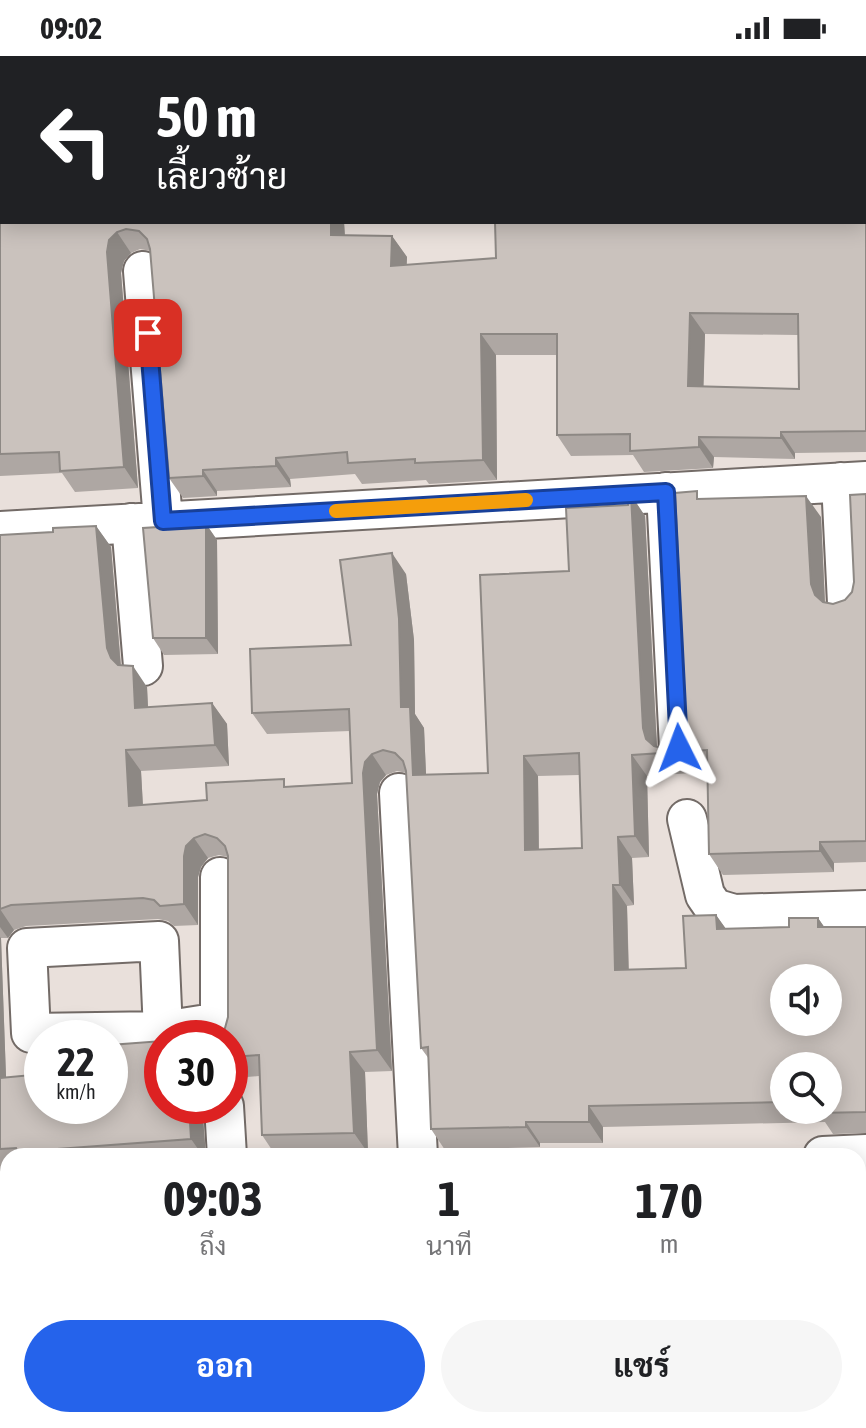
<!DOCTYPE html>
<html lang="th">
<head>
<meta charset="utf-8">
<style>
	:root { --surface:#fff; --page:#f6f6f6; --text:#202124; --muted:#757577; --accent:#2563eb }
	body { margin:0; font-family:"Asap Condensed",Sarabun,sans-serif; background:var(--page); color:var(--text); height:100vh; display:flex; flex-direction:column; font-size:30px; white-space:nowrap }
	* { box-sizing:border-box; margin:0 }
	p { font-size:26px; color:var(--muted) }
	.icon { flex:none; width:44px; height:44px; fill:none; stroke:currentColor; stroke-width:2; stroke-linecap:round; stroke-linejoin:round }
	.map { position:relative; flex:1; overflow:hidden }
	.drawer { position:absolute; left:0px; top:1092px; width:866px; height:280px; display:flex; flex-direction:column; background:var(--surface); border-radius:24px 24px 0 0; box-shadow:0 4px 20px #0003 }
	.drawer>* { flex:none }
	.guide { position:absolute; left:0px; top:0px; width:866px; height:168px; box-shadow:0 4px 20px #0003; background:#202124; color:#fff; overflow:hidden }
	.controls { position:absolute; left:770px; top:908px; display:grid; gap:16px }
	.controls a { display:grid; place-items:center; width:72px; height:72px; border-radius:50%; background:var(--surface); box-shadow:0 4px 20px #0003; font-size:40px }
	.speed { position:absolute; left:24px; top:964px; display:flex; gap:16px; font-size:40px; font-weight:700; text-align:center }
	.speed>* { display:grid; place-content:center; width:104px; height:104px; border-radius:50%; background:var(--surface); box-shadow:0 4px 20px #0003; line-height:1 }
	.speed small { font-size:20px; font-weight:400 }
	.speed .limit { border:12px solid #d22; background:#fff; color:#111 }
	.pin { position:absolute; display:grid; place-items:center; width:68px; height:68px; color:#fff; margin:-34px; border-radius:16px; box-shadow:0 4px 12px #0006 }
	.me { position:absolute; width:88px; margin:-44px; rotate:357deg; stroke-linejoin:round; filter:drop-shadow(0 0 6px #0008) }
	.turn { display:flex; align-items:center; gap:28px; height:168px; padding:0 24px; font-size:36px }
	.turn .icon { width:104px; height:104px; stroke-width:2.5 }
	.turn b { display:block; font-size:56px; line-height:68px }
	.eta { display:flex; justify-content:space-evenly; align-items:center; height:136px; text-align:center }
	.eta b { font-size:48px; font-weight:700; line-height:56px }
	.button { display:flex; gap:16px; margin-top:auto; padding:16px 24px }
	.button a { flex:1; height:92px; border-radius:48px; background:var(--accent); color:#fff; font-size:32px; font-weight:700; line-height:92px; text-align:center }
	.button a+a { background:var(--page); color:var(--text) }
	.status { display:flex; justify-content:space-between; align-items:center; height:56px; padding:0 40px; background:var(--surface); direction:ltr }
	.status svg { height:22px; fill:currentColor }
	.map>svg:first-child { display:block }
</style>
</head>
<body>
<div class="status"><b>09:02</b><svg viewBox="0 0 49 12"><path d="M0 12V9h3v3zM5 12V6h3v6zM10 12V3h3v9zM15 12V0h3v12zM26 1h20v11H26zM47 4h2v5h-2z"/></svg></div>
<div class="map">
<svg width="866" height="1372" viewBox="0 0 866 1372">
	<rect width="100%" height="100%" fill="#e9e0db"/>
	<path fill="#e1d1c9" d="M866,1113V1332L858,1333V1114Z
		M0,1149H8V1364H74L0,1367Z"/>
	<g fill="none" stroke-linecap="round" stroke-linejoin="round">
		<g stroke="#736b67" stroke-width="42">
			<path id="minor" d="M844,2L846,0
				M0,77L2,76
				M143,215L163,465
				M841,426L847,547
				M666,436L679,692
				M131,467L143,610
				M0,475L866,425
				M399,737L418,1100
				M687,763L705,839L714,852L734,858L866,854
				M220,966V821
				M163,975L159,885L27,892L31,977L163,975L220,966V982
				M224,1050L227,1100
				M823,1100L866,1098
				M0,1144L8,1143"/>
		</g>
		<use href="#minor" stroke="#fff" stroke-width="38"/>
		<path stroke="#918b88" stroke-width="6" d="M858,1209H866
			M858,1228H866
			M0,1254H8
			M0,1273L8,1272"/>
	</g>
	<path fill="#aea7a3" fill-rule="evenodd" d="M0,0H520V2H2V54H0Z
		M866,21V396L795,397V403L714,401L713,412L644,416L633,399L571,400L557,379V299H496L497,424L429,428L426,424L362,428L355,418L290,423L291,431L217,435V440L183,442L169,422L151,195L140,193L131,197L124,205L121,217L138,432L75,436L62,417L0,420V96L2,166H344L345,179L392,180L407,201L406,209L496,202L864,166ZM705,278L798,279L799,333L703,331Z
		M866,438V806L834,807V816L723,819L709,798L707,716L647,720L649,801L632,802L634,849L627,850L629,914L686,912L716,859L726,873L789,871L818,862L824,871H866V1077L833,1078L825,1066L603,1071V1087H540V1091L445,1094L431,1073L429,1003L421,992L407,717L397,715L386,719L380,726L377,738L392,1015L365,1016L368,1097L276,1100L262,1079L259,1020L234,1022L230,1016V982L225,972L228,961V801L219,799L208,802L201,811L198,821V869L174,870L168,865L158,863L26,870L14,874L8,882H1L6,1022L42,1050H202L206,1100H8V1114L0,1115V479L53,476L96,470L111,491L121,609L147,631L148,651L212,647L227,668L229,710L141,715L143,749L207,744L289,730L352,727L350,675L267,678L252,657L351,589L406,518L414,584L415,658L424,672L426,719L488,717L569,515L628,449L631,439L645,460L657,691L666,693L677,689L684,682L686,670L703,443L821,461L825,547L833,548L845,544L852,536ZM579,719L582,792L539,794L538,720ZM784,1010L828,1054H784Z
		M206,468L217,484L218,598L164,599L153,582Z"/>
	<path fill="#8d8884" d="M507,0H520V2H507Z
		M331,166H344L346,200L331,179Z
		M117,176L131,197L124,205L121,217L138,432L124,411L107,196L109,184Z
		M392,180L407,201L406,231L391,210Z
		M690,257L705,278L703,351L688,330Z
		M481,278L496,299L497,424L483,404Z
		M781,376L795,397V403L781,382Z
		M699,381L714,401L713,412L699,391Z
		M276,402L290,423L291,431L276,410Z
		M203,414L217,435V440L203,420Z
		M631,439L645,460L657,693L646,683L643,672Z
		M806,440L821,461L825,549L815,539L811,528Z
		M206,468L217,484L218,598L206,582Z
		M96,470L111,491L121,613L111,602L107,592Z
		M392,497L406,518L414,584L415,658L424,672L427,740L413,719L401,651Z
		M133,610L147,631L149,672L135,652Z
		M212,647L227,668L229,710L215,689Z
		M126,694L141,715L144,771L129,750Z
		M372,698L386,719L380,726L377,738L392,1015L377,994L363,717L365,706Z
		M632,699L647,720L649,801L635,780Z
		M524,700L538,720L539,815L525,794Z
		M618,781L632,802L634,849L620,829Z
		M194,782L208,802L201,811L198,821V869L184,848V800L186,790Z
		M820,786L834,807V816L820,795Z
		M613,829L627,850L629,935L615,914Z
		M0,853L14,874L8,882L0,871Z
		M716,859L731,880L717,873Z
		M818,862L832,882L818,871Z
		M0,881L1,882L6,1020L10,1043L0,1029Z
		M350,996L365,1016L368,1097L354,1077Z
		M189,1050H202L206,1100H203L191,1083Z
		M589,1050L603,1071V1087L589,1066Z
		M526,1066L540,1087V1091L526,1071Z
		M34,1364H36L42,1372H35Z
		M425,1364H441V1372H425Z"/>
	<path fill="#cac2bd" stroke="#8d8884" stroke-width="2" fill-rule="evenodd" d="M0,0H507V2H443L416,0V2H2V37H0Z
		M864,21H866V375L781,376V382L699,381V391L630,395V378L557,379V278H481L483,404L415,407V403L348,407L347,396L276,402V410L203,414V420L169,422L150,193L147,183L139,175L126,173L117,176L109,184L107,196L124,411L60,415L59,396L0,398V96H2V166H331V179L392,180L391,210L496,202L495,166H864ZM690,257L798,258L799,333L688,330Z
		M697,435V443L806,440L811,528L815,539L823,546L833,548L845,544L852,536L854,526L850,439L866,438V785L820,786V795L709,798L707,694L632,699L635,780L618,781L620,829H613L615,914L686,912L683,860L716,859L717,873L789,871V862H818V871H866V1056L818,1057V1054H828V1010H784V1046L589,1050V1066H526V1071L431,1073L428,991L421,992L406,715L403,705L395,697L383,694L372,698L365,706L363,717L377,994L350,996L354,1077L262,1079L259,999L230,1001V982H219V978L225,972L228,961V800L225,790L217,782L205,778L194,782L186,790L184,800V848L160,850L154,844L143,842L11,849L0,853V479L53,476V472L96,470L107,592L111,602L118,609L133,610L135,652L212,647L215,689L126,694L129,750L207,744L206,727L284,723V731L352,727L349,653L252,657L250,593L351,589L340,504L392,497L399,563L401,651H410L413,719L488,717L480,519L569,515L566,452L628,449V439H631L643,672L646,683L654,690L666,693L677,689L684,682L686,670L675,437ZM579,697L582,792L525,794L524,700ZM784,922H828V966H784Z
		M206,468V582H153L143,472Z
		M162,985V1050H189L191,1083L17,1096L16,1092L0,1093V1022L42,1018V1050H110V989Z
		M866,1349V1372H500V1366L534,1364H858V1350Z
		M0,1363L34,1364L35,1372H0Z
		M345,1364H425V1372H346Z"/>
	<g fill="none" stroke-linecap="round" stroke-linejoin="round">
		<g stroke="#184099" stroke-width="20">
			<path id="route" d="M148,277L163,465L666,436L679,692"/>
		</g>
		<use href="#route" stroke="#2563eb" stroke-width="14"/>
		<path stroke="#f59e0b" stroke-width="14" d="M336,455L526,444"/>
	</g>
</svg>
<div class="controls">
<a><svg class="icon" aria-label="sound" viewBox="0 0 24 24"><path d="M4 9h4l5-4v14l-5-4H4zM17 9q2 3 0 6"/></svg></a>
<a><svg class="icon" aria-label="search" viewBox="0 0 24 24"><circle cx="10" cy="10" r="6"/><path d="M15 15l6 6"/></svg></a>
</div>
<div class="speed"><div>22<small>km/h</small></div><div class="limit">30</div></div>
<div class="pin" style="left:148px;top:277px;background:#d93025"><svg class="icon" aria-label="arrive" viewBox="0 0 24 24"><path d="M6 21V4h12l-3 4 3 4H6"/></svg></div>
<svg class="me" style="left:679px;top:692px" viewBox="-20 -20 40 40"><path d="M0-17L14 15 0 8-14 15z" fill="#2563eb" stroke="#fff" stroke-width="4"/></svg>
<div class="guide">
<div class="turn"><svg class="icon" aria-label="left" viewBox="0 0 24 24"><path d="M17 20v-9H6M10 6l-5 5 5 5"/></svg><div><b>50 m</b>เลี้ยวซ้าย</div></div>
</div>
<section class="drawer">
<div class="eta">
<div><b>09:03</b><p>ถึง</p></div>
<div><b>1</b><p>นาที</p></div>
<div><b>170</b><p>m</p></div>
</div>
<div class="button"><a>ออก</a><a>แชร์</a></div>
</section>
</div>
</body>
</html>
